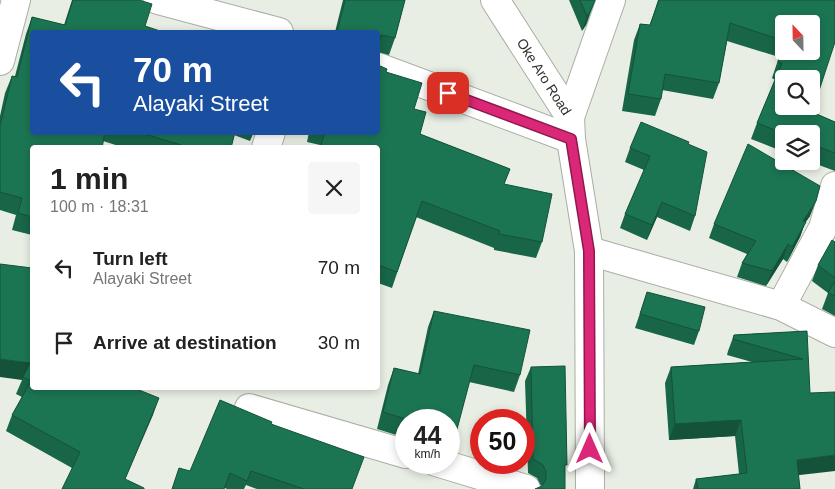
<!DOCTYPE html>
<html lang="en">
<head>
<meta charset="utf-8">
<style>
	:root { --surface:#fff; --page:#f6f6f6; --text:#222; --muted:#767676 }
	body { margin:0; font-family:Helvetica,sans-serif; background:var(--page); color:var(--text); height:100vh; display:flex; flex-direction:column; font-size:19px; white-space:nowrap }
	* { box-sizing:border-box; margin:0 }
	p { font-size:16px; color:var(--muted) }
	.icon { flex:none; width:28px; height:28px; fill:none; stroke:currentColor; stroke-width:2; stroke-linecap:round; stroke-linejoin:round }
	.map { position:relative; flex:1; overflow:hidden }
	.side { position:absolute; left:30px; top:145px; width:350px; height:245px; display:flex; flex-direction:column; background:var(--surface); border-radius:5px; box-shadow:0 2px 8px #0003 }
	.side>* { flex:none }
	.banner { position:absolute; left:30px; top:30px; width:350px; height:105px; border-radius:5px; box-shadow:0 2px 8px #0003; background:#1a4fa0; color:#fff; overflow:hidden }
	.needle { width:32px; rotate:338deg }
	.tools { position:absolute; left:775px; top:15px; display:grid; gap:10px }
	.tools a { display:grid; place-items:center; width:45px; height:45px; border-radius:5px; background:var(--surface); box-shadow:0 2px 8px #0003; font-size:25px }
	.speed { position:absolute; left:395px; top:409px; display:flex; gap:10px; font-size:25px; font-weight:700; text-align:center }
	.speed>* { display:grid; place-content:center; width:65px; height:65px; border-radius:50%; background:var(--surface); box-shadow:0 2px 8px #0003; line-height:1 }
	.speed small { font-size:12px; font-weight:400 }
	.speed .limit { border:8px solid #d22; background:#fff; color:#111 }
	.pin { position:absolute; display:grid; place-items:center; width:42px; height:42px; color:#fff; margin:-21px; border-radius:10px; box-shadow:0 2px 8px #0006 }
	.me { position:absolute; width:55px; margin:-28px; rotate:0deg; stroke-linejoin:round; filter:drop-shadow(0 0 4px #0008) }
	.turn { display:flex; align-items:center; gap:18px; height:105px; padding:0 20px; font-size:22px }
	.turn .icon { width:65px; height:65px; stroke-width:2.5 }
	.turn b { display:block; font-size:35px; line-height:42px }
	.round { display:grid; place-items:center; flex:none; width:52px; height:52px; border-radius:5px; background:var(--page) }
	.headline { display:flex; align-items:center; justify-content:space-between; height:85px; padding:0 20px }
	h1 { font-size:30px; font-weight:700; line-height:38px }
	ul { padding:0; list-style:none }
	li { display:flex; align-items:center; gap:15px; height:75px; padding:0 20px }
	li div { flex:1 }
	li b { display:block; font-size:19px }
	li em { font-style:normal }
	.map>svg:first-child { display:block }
</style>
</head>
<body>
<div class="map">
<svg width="835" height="489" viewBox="0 0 835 489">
	<rect width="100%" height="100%" fill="#e8eee3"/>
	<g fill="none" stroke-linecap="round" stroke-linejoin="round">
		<g stroke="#a9aea4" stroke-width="30">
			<path id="street" d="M158,0L279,32
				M0,61L16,0
				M378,67L571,139
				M570,117L611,0
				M266,148L271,132
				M589,251L781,306L835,333
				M781,306L823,228L835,186
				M249,408L406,454
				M436,462L526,489"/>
		</g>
		<g stroke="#a9aea4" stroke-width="30">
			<g id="secondary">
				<path id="s1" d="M495,0L570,117L571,139L589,251L590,489"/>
			</g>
		</g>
		<use href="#street" stroke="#fff" stroke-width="28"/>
		<use href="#secondary" stroke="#fff" stroke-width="28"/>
	</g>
	<path fill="#186547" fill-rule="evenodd" d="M72,0H139L32,132H254L250,141L234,135L231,148H125L103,141L32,148V235L12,230L16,215L0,210V116L5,93L12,76H15L26,34L32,17L64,25Z
		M343,0H405L395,38L389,55L378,52V32H335Z
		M569,0H595L586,25L582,31Z
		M658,0H835L812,112L835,122V171L808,161H811V134H784V152L751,139L757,123L775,80L772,78L779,57L727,41L719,83L713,99L662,90L661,99L655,116L622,111L634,40L640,24L650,25ZM784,24L811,51H784Z
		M386,72L414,109L420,134L510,169L504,184L542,242L536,258L494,250V248L416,217L392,288L378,283V148H319L320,145L307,142L309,132H378Z
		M688,145L695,216L690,231L657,217L647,240L620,228L625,214L644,170L625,162L630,148Z
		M810,216L805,223L800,237L787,262L783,259L766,286L737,277L742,263L747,254L709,238L714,224Z
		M835,242V316L822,309L828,293L812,281L818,265Z
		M32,268V388L153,415L72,468L6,431L12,415L22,397L16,394L22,380Z
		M647,292L699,331L694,345L635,328Z
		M434,311L520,375L514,392L469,382L456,433L450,450H449V420H406V438L377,429L388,385L394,368L418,374L428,327Z
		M807,331L798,475L800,489H693L696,479L739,474L735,436L669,440L665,383L671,367L752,362L727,355L728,351L734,335Z
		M531,367L565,471L541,486L537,478L528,473L525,381Z
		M271,424L352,489H257L246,485L244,489H227L190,471Z"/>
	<path fill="#145239" d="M591,10L586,25L582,31L587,16Z
		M382,35L378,47V37Z
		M816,201L810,216L805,223L800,237L787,262L803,221Z
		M662,202L657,217L647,240L652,225Z
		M788,244L783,259L766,286L772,271Z
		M0,359L30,363L22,380L0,377Z
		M159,398L153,415L121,489L125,479Z
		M741,420L735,436L669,440L675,424Z
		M835,455V471L791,476L797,460Z"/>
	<path fill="#1c7552" stroke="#145239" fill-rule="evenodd" d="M73,0H139L152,4L145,26L163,32H32V132H105L102,148H32V217L18,213L22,198L0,192V126L12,76L17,77L32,17L65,25Z
		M345,0H405L395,38L382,35L378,37V32H337Z
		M580,0H595L591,10L587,16Z
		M659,0H835V42L812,112L835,122V153L811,144V134H785L757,123L782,63L778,62L784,43V51H811V24H784V41L730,23L719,83L665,74L661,99L628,94L640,24L650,25ZM784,79H811V106H784Z
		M378,65L387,69L386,72L422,83L414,109L426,112L420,134L510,169L504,184L552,194L542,242L499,234L500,231L422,201L397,272L378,265V148H320L325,132H378Z
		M641,122L689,142L688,144L707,152L695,216L662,202L652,225L625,214L650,156L630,148Z
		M138,132H235L231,148H180L181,145Z
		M748,144L820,186L816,201L803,221L806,222L792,247L788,244L772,271L742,263L756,241L714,224Z
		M832,240L835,242V278L818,265Z
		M0,264L32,268V388H134L159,398L125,479L144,488V489H62L80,452L12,415L31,381L23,377L30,363L0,359Z
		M835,281V296L828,293Z
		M647,292L705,307L699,331L640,314Z
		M434,311L530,330L520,375L474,365L456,433L449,431V420H409L383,412L394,368L420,374Z
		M807,331L810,393L835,392V455L797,460L800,489H698L696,479L747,473L741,420L675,424L671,367L803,359L733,339L734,335Z
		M565,366L567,465H565V489H535L542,486L546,479V471L542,464L533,459L531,367Z
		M220,400L272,422L271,424L364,457L352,489H304L251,471L247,481L230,473L224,489H172L179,468L190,471Z"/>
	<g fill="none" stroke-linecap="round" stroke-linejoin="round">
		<g stroke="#8e194d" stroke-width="12">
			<path id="route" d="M448,93L571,139L589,251L590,449"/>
		</g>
		<use href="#route" stroke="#db2777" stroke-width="9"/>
	</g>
	<g text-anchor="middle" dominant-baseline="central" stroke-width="5" stroke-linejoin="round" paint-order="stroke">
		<g font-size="14" fill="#30322e" stroke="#f5fbf0">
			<text stroke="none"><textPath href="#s1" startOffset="91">Oke Aro Road</textPath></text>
		</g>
	</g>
</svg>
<div class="tools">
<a><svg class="needle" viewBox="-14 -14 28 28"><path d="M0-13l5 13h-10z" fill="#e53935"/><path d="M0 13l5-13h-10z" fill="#767676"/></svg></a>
<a><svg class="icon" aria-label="search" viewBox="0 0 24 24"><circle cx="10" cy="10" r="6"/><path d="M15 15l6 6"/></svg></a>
<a><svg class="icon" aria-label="layers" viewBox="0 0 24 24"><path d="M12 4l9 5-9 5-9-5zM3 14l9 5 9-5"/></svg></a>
</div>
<div class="speed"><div>44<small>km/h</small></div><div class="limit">50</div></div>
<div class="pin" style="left:448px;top:93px;background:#d93025"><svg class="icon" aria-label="arrive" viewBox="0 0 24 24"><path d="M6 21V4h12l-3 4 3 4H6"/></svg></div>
<svg class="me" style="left:590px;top:449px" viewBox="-20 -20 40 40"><path d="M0-17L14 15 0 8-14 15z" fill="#db2777" stroke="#fff" stroke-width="4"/></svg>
<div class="banner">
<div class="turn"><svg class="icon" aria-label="left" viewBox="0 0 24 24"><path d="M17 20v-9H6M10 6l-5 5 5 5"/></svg><div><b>70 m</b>Alayaki Street</div></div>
</div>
<section class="side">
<div class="headline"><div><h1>1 min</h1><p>100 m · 18:31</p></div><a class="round"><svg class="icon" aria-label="close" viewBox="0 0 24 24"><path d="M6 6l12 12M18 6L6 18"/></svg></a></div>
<ul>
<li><svg class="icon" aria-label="left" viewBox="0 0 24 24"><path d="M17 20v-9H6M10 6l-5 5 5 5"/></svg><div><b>Turn left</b><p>Alayaki Street</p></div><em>70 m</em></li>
<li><svg class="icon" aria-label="arrive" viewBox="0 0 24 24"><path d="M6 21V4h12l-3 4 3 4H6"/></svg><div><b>Arrive at destination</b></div><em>30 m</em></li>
</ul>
</section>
</div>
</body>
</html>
